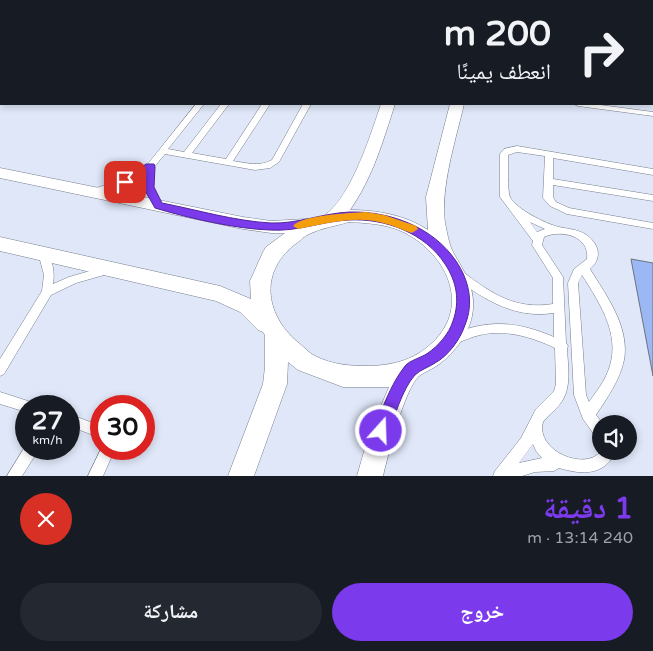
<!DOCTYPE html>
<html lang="ar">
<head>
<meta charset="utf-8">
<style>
	:root { --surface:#171b24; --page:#242831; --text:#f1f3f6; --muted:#9ea1a6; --accent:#7c3aed }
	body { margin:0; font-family:"Varela Round","Noto Naskh Arabic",sans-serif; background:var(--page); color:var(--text); direction:rtl; height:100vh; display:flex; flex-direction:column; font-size:19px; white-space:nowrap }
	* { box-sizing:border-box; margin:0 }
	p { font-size:16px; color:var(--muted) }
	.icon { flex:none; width:28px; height:28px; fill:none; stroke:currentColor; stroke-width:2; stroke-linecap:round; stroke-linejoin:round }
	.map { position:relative; height:476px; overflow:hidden; direction:ltr }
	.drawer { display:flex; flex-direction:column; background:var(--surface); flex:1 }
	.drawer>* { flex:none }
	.hud { position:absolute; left:0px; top:0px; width:654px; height:105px; box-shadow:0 2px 8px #0003; direction:rtl; background:#171b24; color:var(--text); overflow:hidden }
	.fabs { position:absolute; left:592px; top:415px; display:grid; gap:10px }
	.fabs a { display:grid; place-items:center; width:45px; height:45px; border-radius:50%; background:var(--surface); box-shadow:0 2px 8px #0003; font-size:25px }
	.speed { position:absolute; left:15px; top:395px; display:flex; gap:10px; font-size:25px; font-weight:700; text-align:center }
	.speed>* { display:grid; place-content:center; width:65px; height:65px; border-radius:50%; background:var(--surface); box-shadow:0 2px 8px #0003; line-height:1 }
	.speed small { font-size:12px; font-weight:400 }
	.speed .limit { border:8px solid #d22; background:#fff; color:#111 }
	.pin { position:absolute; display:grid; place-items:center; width:42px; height:42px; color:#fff; margin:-21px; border-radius:10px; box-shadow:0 2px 8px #0006 }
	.me { position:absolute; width:55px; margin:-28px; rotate:20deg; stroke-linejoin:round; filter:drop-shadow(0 0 4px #0008) }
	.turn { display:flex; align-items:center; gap:18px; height:105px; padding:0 20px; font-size:22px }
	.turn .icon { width:65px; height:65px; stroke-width:2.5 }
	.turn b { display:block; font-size:35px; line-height:42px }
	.round { display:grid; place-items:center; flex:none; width:52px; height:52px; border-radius:26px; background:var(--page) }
	.overview { display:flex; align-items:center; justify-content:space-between; height:85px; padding:0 20px }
	h1 { font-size:30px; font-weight:700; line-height:38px; color:var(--accent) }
	.primary-button { display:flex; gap:10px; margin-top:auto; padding:10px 20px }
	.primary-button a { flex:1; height:58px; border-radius:30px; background:var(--accent); color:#fff; font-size:20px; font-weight:700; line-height:58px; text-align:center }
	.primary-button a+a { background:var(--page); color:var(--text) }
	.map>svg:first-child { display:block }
</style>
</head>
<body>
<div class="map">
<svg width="653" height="476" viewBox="0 0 653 476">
	<rect width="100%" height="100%" fill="#dfe7f8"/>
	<path fill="#9cb8f4" stroke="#6b7281" d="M631,259L653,263V376Z"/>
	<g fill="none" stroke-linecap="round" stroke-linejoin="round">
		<g stroke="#777e8d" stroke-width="1">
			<path id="service" d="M524,0H530V1H524Z
				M554,0H560V1H554Z
				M567,0H581L582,1H568Z
				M652,93H653V98H652Z
				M196,104H204L168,149L184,152L221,104H229L192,153L226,159L262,104H270L233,161C247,163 259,167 272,160L303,104H311L279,162L270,168L255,170L165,154L154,167L153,187L163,206L161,208H155L143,187L145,174L128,184L93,195L90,194L88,192L90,190L122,180L147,165Z
				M574,104H593L653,112V116L578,106Z
				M517,146L653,169V175L553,158V179L653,195V201L553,185V197L556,202L569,208L653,223V229L567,214L550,206L543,198L545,156L517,152L508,155C509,163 507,191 510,197C516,209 546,224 559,227C568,229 576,229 585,234C599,243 603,258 590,269C606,295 630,327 624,360C620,380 607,398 596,415L603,424H601V439L596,437L583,419L574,395L568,283L574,269L587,259C590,236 561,229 544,237L542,245L563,277L566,343L568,346L567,349C568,367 572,389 560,404C555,411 548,415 543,422C535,451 586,472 601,451H616C605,476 582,475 559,468L554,471L535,472L522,476H493L495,471L521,438L536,409L554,391L556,384L555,348C532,337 505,329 480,335C471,337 463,341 454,344L450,343L448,339L450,335C488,319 516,321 554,337V313C515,319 485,300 455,278L454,275L455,272H463C492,294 516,310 553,304V278L532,245L533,241L500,197V154L504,149ZM530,222L545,229L537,232ZM582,275C601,305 624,339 606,376C602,385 595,393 589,402L586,395L578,283ZM533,444L536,451L542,458L519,463Z
				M40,249C53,254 55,272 53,284L69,277L107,266L111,267L112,270L111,273L76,283L51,295L4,374L0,376V359L42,291L44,275L40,260L35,253L36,250Z
				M0,392L31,402L33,406H26V412L0,404Z
				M69,414L101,426V438L69,426Z
				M26,445V449H39L22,476H7Z
				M101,449H115L103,476H88Z"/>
		</g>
		<g stroke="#777e8d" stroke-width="1">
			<path id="minor" d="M465,0H476V1H466Z
				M381,104H395C383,141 373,177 350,210C377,210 405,215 428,230L426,197L450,104H464C456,139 440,188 445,223C447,232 449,245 453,252C465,273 477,290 472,316C468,336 452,356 435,367C430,370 423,373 419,376C404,390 388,455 383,476H357L369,434L389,387H343L298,370L288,362L287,384L254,476H228L263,384L265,367V335L263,332L258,330L240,312L216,301L0,251V237L220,286L251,299L250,281L263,252L266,247L285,233H271L243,229L0,178V168L243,217L271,221L306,219C343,229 372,130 381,104ZM349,222C367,223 385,224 401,231C445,251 473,305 432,343C414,360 394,365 370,366C350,366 333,365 315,356C309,353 305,348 300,344C266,317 258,274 294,245C299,242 304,236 309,234C321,228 336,226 349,222Z"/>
		</g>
		<use href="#service" fill="#fff" fill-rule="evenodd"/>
		<use href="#minor" fill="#fff" fill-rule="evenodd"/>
	</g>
	<path fill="#7c3aed" stroke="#51269a" d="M146,164H154L155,167L154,187L162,203C198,210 234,221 271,223C298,224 323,213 350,212C390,211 433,227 456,261C469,280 474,303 465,325C460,340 448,356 435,363C429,367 420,370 415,375C402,389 394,419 387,437L381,439L376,437L373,431C382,410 390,385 405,366C410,360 421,358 428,353C438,346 449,334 453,321C460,301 457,282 445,264C425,233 385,218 349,220C322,221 298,232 270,230C236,229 188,218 155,208L143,187L144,174L128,184H121L120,182Z"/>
	<path fill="#f59e0b" d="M366,212L384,215L416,226L418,229L412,233C402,230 393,225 383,223C356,215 325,224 298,229L293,226C301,215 352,213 366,212Z"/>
</svg>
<div class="fabs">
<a><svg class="icon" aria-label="sound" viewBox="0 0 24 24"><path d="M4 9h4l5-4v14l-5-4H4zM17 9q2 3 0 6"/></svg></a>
</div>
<div class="speed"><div>27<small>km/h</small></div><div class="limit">30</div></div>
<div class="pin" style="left:125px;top:182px;background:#d93025"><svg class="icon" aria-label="arrive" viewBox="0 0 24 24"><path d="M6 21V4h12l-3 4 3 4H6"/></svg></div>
<svg class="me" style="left:381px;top:431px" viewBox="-20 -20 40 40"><circle r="17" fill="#7c3aed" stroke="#fff" stroke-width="3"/><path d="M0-11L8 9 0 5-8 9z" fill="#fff"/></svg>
<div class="hud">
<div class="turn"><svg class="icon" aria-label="right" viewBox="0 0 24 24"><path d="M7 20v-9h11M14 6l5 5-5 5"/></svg><div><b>200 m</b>انعطف يمينًا</div></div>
</div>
</div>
<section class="drawer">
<div class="overview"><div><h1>1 دقيقة</h1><p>240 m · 13:14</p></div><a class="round" style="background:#d93025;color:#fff"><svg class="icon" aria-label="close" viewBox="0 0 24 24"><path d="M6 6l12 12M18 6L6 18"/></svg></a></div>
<div class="primary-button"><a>خروج</a><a>مشاركة</a></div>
</section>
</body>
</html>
